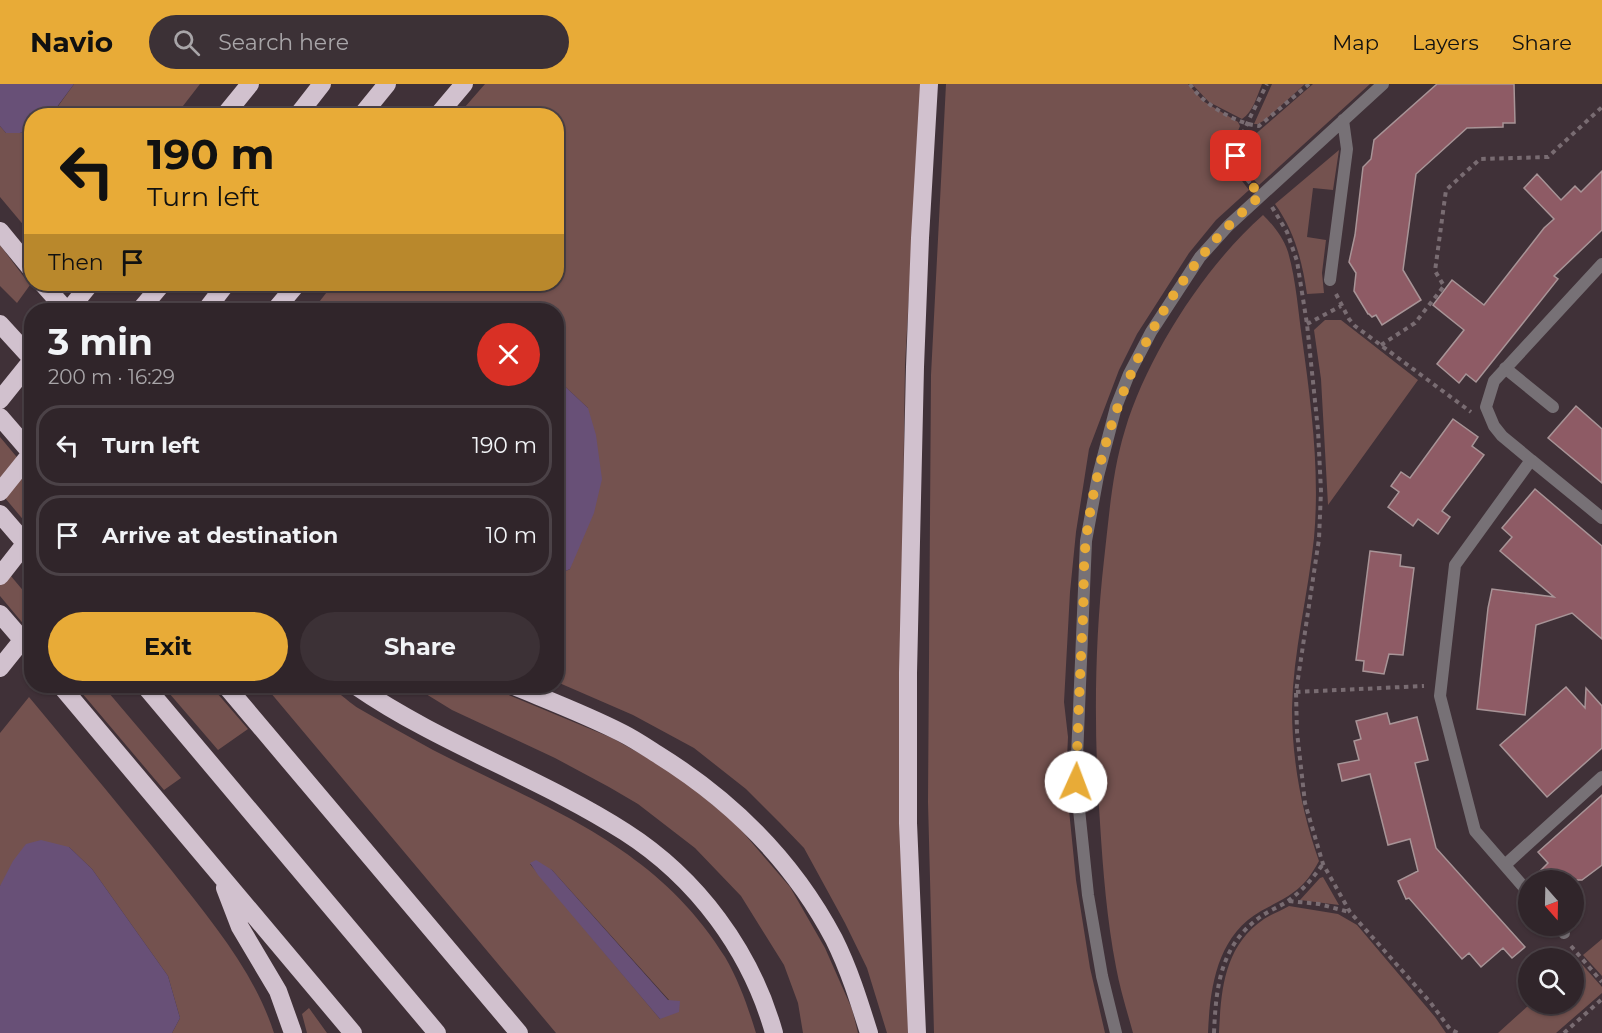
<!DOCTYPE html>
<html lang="en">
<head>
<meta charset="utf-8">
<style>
	:root { --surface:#30252a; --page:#3c3136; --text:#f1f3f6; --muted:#a8a5a8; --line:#4b4247; --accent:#e8ab37 }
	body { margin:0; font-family:Montserrat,sans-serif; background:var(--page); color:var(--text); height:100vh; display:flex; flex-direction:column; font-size:22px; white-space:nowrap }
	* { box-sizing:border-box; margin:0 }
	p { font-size:20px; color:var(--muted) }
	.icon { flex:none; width:33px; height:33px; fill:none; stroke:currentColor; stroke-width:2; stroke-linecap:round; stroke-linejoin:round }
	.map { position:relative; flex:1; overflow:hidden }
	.panel { position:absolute; left:24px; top:219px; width:540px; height:390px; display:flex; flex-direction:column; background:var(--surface); border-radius:24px; box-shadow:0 2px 4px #0004,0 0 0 2px var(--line) }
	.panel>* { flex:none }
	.banner { position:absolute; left:24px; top:24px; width:540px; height:183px; border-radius:24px; box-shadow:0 2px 4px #0004,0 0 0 2px var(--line); background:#e8ab37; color:#111; overflow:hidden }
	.needle { width:39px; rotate:160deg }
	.buttons { position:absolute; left:1518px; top:786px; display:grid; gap:12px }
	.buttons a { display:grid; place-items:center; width:66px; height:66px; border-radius:50%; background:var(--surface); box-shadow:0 2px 4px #0004,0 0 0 2px var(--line); font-size:30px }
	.pin { position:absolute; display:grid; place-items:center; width:51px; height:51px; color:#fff; margin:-26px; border-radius:12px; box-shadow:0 3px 9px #0006 }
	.me { position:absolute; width:66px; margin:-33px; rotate:2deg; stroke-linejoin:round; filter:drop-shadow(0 0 4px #0008) }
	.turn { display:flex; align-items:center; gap:21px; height:126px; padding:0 24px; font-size:27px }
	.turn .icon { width:78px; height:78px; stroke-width:2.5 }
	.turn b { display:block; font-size:42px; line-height:51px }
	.then { display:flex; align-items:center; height:57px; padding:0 24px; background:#0003; gap:12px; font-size:22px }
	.round { display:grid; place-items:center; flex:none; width:63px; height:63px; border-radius:32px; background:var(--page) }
	.head { display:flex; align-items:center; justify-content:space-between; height:102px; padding:0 24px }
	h1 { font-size:36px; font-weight:700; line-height:45px }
	.action { display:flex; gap:12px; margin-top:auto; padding:12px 24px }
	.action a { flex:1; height:69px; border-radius:36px; background:var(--accent); color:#111; font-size:24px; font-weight:700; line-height:69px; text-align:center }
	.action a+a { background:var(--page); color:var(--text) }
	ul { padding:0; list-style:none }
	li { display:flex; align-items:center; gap:18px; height:81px; margin:0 12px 9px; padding:0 12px; border:3px solid var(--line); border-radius:24px }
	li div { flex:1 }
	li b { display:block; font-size:22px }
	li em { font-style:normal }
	header { display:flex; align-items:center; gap:36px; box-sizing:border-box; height:84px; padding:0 30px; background:var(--accent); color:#111 }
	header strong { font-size:28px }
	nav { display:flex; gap:33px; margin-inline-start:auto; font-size:21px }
	.search { width:420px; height:54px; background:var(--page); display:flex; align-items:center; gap:15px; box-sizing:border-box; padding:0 21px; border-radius:33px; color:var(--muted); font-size:22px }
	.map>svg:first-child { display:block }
</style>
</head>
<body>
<header>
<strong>Navio</strong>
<div class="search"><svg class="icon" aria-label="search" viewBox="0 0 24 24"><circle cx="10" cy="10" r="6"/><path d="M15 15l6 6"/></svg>Search here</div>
<nav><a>Map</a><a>Layers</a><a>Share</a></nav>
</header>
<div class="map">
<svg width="1602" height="949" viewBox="0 0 1602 949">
	<rect width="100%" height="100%" fill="#403138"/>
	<path fill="#74524f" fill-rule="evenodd" d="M74,0H200L176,31L51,32Z
		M485,0H921L905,281L903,423L908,949H887L867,884L845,839L804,764L780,739L746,705L694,664L633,631L557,598V491L570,485L588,324L557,295L556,226H313L333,200H556V32L458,31Z
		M946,0H1188L1203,17L1238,38L1240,42C1225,79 1225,73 1249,106L1216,136L1189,169L1137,250L1119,286L1089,365L1076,448L1070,508L1064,618L1068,653L1066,696L1076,796L1090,884L1105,949H934L928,718L931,291Z
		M1192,0H1262C1257,12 1253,28 1242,35L1209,18Z
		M1272,0H1305L1265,36L1258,40H1254Z
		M1313,0H1370L1259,101C1246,88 1238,79 1244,60Z
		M0,42L6,49H20L31,45V150L0,113Z
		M1339,66L1333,106L1313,104L1307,153L1326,156L1322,189L1324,209L1307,210C1302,177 1295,148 1275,120Z
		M1263,131C1274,142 1283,153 1288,168C1296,196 1298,226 1302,254C1311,319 1320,387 1314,454C1308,511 1293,568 1292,625C1292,677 1302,729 1319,777C1303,807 1289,812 1261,827C1217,852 1210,903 1208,949H1133C1127,927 1120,905 1116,883C1107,836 1103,787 1100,739C1094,651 1094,564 1104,476C1109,433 1112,388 1125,346C1147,272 1205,182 1263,131Z
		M0,161L30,201L17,219L0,202Z
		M1325,236H1341L1418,296L1328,421L1321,295L1314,246Z
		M0,353L31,390V445L0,408Z
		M0,479L31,516V549L0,512Z
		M76,602H103L181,694L164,706Z
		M163,602H211L248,645L218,666Z
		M265,602C283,602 305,598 324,602C335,603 348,618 358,624C382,638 408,652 433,666C545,724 655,760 725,873C739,897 748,923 756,949H556ZM530,780L552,786L669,916L660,935Z
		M413,602H487L612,654L673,688L735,739L790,803L825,864L852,925L858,949H803L798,919L784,881L741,812L695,764L638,720L609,703L555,674L452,626Z
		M29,613C77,671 125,728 172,787C211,837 254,887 274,949H172L180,934L168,892L92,785L69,763L0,802V649Z
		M1323,793L1339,821L1300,816L1320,794Z
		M1289,822L1338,830L1357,841L1435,933L1446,949H1219C1221,906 1224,862 1264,835C1271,830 1281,827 1289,822Z
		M1602,855V892L1583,871Z
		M1578,876L1602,903V909L1556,949H1498L1530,920H1574V880Z
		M309,924L327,949H307L302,930Z"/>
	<path fill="#685077" d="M0,0H74L51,31L32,32L31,45L20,49H6L0,42Z
		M557,295L588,324L596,351L602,395L594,429L570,485L557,491Z
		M41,756L69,763L92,785L168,892L180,934L172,949H0V802L13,777L26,760Z
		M536,776L552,786L668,916L680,917L679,928L660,935L538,791L530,779Z"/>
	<path fill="#8e5b65" stroke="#a89497" stroke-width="1.5" d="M1437,0H1514L1515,39H1503V43L1467,44L1416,90L1403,186L1421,216L1382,241L1376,231L1372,233L1369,230H1368L1354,207L1356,189L1349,178L1355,151L1363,83L1371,75L1374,56Z
		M1602,87V146L1554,192L1558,195L1476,298L1466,290L1459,299L1437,280L1464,246L1433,221L1452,196L1484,221L1544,144L1554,135L1524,104L1537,90L1561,116L1575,102L1581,108Z
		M1576,322L1602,345V399L1548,354Z
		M1453,335L1478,353L1472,362L1484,371L1442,427L1450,433L1438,450L1418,435L1413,442L1388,423L1399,408L1391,402L1401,388L1410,394Z
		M1535,405L1602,462V555L1572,529L1536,541L1525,631L1477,625L1488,524L1492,505L1554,513L1500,467L1512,453L1502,444Z
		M1370,467L1401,471L1400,482L1414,484L1403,571L1389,570L1384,590L1363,587L1364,577L1356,576Z
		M1566,603L1585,624L1586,604L1602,622V664L1547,713L1500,661Z
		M1387,629L1390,640L1417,633L1428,676L1415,679L1436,764L1525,863L1512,874L1503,864L1481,883L1469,869L1462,875L1409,814L1406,815L1398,797L1418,787L1410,755L1388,761L1370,690L1342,697L1338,680L1359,676L1354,657L1361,655L1356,637Z
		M1602,711V781L1582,796H1531L1548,779L1538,768Z"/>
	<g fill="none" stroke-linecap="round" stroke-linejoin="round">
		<path stroke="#796c72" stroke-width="4" stroke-dasharray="4.5 4.5" stroke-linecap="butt" d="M1190,0C1202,20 1237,40 1259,42L1309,0
			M1250,99C1244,92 1238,85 1236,75C1235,59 1259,16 1267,0
			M1272,123L1287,148L1297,177L1307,240L1318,346L1321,407L1319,455L1296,608L1297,648L1305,719L1323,780L1350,828L1430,918L1450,945L1458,949
			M1336,210L1349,235L1355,242L1471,328
			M1307,240L1341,222
			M1381,261L1415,239L1444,202L1435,187L1446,106L1480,75L1548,73L1602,23
			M1296,608L1424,602
			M1289,817L1319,820L1349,828
			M1571,862L1602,898
			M1214,949C1216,903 1220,862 1260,833C1268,827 1279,823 1288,817C1302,807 1313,794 1323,780
			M1564,949L1602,915"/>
		<path stroke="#777176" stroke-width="12" d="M1330,196L1347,65L1343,36
			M1505,284L1553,323
			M1531,376L1502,352L1494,342L1486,323L1494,297L1602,180
			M1505,781L1602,693
			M1528,808L1475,747L1440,612L1455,481L1531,376L1602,434
			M1558,842L1564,849
			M1116,949L1102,892L1088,811L1076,697L1086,457L1098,392L1116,323L1129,290L1151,248L1200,173L1228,142L1383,0"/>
		<path stroke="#d1c1ce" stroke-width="18" d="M224,32L250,0
			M297,32L322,0
			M361,32L387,0
			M437,32L464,0
			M0,147L32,186
			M43,200L66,226
			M69,226L90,200
			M140,226L162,200
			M206,226L226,200
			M275,226L297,200
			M0,240L32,275
			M0,316L32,276
			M0,333L32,370
			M0,408L32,368
			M0,430L32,467
			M0,492L32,451
			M0,530L32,567
			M0,584L32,544
			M61,602L353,949
			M145,602L437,949
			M226,602L519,949
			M356,602C440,660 539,693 625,748C697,794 751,867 774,949
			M514,602C550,617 587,631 622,649C634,655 646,663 657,670C731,716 793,777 834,855C849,885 859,917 869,949
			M225,804L240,843L278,907L293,949
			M917,949L908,739V589L915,283L920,154L929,0"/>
	</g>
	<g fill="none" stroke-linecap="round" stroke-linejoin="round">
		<path stroke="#e8ab37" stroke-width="10" stroke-dasharray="0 18" d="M1076,698C1078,643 1080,588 1083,534C1084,508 1083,481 1086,456C1099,353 1136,255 1201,173C1219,150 1240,130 1261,111C1249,99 1240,89 1236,72"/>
	</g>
</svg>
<div class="buttons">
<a><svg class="needle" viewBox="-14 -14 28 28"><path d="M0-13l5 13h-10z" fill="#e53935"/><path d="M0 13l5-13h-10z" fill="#a8a5a8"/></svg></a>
<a><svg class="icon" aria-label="search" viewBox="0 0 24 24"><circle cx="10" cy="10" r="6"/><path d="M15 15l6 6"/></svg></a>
</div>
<div class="pin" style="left:1236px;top:72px;background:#d93025"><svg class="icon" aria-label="arrive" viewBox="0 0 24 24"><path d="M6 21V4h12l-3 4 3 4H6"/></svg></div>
<svg class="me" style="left:1076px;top:698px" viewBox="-20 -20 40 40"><circle r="19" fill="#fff"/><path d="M0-13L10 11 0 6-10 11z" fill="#e8ab37"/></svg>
<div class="banner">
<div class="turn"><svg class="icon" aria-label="left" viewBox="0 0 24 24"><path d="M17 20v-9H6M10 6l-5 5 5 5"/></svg><div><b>190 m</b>Turn left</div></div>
<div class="then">Then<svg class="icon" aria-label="arrive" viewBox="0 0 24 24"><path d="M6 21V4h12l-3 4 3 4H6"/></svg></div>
</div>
<section class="panel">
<div class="head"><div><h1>3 min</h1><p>200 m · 16:29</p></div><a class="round" style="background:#d93025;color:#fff"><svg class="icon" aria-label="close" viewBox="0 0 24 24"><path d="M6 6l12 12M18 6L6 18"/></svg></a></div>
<ul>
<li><svg class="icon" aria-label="left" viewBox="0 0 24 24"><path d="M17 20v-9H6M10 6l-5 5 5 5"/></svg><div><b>Turn left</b></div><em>190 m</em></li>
<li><svg class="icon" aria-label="arrive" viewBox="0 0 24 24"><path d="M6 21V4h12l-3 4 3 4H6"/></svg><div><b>Arrive at destination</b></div><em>10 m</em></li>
</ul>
<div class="action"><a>Exit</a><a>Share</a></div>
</section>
</div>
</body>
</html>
